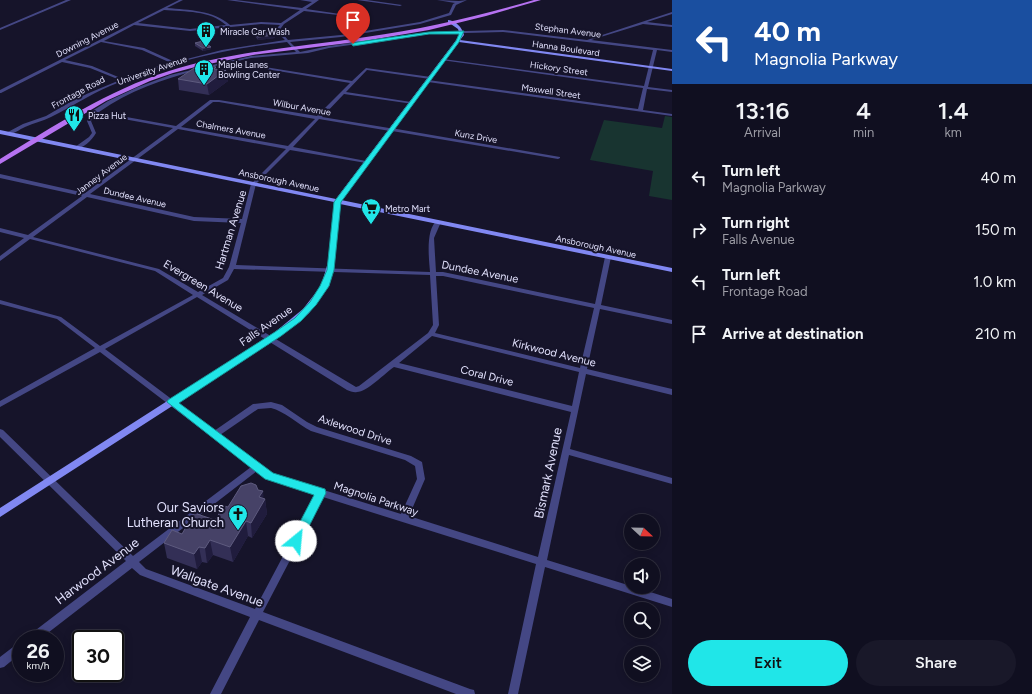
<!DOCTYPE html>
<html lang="en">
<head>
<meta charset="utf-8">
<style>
	:root { --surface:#100f20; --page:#191829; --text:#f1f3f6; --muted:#9c9ca5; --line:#302f3e; --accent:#20e6e8 }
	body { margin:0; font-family:Figtree,sans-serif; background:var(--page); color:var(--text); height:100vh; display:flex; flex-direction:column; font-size:15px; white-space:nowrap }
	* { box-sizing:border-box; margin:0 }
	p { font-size:13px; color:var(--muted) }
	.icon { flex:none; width:22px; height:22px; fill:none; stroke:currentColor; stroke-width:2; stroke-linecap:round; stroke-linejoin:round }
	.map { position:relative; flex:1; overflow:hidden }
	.panel { display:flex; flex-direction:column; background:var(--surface); width:360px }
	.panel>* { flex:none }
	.hud { background:#1a4fa0; color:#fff; overflow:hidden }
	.needle { width:26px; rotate:112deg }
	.tools { position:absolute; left:624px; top:514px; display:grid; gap:8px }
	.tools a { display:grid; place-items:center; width:36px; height:36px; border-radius:50%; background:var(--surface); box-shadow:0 2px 10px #0003,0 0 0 1px var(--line); font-size:20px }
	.speed { position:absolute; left:12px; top:630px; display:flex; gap:8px; font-size:20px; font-weight:700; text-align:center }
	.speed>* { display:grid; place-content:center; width:52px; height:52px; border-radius:50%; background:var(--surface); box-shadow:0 2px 10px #0003,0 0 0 1px var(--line); line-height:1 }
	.speed small { font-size:10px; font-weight:400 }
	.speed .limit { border:2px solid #111; border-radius:6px; background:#fff; color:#111 }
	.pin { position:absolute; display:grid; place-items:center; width:34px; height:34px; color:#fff; margin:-41px -17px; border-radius:50% 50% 50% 0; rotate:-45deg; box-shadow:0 0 4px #0007 }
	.pin .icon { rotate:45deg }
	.me { position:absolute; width:44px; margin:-22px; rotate:28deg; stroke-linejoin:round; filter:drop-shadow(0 0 3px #0008) }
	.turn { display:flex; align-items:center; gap:14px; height:84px; padding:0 16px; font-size:18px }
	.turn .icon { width:52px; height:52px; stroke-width:2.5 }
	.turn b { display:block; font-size:28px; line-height:34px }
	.eta { display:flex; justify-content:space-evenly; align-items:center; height:68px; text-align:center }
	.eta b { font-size:24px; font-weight:600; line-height:28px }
	.cta { display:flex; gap:8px; margin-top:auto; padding:8px 16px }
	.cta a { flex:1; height:46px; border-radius:24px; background:var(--accent); color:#111; font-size:16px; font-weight:600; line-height:46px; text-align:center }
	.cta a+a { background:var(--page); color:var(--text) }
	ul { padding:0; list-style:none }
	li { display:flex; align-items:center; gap:12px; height:52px; padding:0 16px }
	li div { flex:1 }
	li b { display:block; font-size:15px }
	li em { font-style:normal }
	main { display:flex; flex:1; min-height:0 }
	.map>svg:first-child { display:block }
</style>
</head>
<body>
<main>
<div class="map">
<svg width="672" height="694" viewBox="0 0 672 694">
	<rect width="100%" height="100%" fill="#16142a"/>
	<path fill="#183430" d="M665,116L672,117V200L649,196L653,171L590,160L604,120L662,128Z"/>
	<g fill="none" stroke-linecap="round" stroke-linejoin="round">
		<path fill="#444784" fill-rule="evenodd" d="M66,0H71L0,30V28Z
			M179,0H183L167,8C189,10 213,10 230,25L261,22L281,23L300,10L227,0H236L302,8L312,2L300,0H319L306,9L340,14L338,15L304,11L284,24L281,28L282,33L288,40L341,35L420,22L449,13L453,4L455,3L437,0L459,1L467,0L456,5L451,15L420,24L341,37L290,42L300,52L329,46L429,32L503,30L587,40L672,12V14L647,22L672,25V27L643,24L591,40L672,50V52L657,50L648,87L672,90V92L647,89L643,110L672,114V116L428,82L426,81L428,80L638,109L643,88L441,60L443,59L644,86L653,50L503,32L429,34L329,48L308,53L251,58L233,62L352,81L366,68L431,77L432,78L430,79L367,70L346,92L411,102L413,103V104L344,94L322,117L389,128H391L560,157V158L558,159L392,131H390L319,119L293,147L366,161L368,162L366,163L290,150L256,184L236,265L430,272C429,259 425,228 438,220L441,222L434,238L436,272H443L595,304L605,257L606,256H610L611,257L601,305L672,320V324L600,309L587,369L672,389V395L586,374L570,449L672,478V484L569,455L547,560L631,586V587H635L672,599V607L545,567L518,694H508L536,564L323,497L263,612L470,689L474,690L475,694H456L259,620L221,694H210L250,617L140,575L132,568L40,639H27L28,636L126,561L0,437V429L3,430L133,556L251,467L100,352L0,407V401L95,348L57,319L0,304V300L61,317L100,346L193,295L155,271L30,239L0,261V256L24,238L0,232V228L28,235L82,196L0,178V174L85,193L173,128L96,114L93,116L91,121L96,133C92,140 83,149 75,149V147L89,137L92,133L87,121L89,115L92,111L108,101L138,87L170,75L251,56L296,52L287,42C229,48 164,63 110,86C89,95 71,107 51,117C43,121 34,123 25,127C20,129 13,135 6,135V133L23,124L46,116L77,98L120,80L90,68L62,62L1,93H0V90ZM164,10C185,12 210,10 226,25L190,29L138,23ZM261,24L280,25L277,28L278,33L285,40L222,50L175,62L144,48L104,41L134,25L190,31ZM101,42L142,50L171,63L158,66L123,79L92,66L65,60ZM230,63L350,83L317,116L219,100H210L176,126L99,112C129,91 163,79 198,70C208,68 220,64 230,63ZM213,102H219L315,119L288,146L181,127ZM178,129L286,149L251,184L242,219L194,217L90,194ZM87,197L194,221L241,223L229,267L223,278L198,292L159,269L33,237ZM234,269L430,275L433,325L428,333L359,386L356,387L202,295L228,280ZM436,276H443L594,308L580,368L435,333L439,325ZM197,297L347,390C350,391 354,393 357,392C367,392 385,373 394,367L571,412L538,557L409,516L425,479L422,462L411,456L317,427L307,422L282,405L271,402L253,404L214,431L105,349ZM432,336L579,372L572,406L399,363ZM271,408C284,411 298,424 311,431L405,460L415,466L417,479L401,514L272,474L220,435L258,409ZM257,471L266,478L316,494L255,609L146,569L139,562Z
			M357,0H367L402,5L400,6Z
			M21,642V653L4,667L0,668V657L17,644Z"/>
		<path fill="#8188f2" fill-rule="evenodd" d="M448,20C456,21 462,27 464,35L460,40L672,69V71L459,42L341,200L672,268V272L340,204L335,259L329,286L309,313L281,336L0,517V508L275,332L303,309L321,286L329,259L334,202L0,134V130L336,199L460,35L458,29L448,22Z"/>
		<path fill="#b672f1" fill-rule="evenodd" d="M534,0H541L486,16L429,30L364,41L253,55L199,66L173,73L150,81L106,101L0,164V159C54,126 108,90 169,71C233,51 300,47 366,37C423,29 478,16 534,0Z"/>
	</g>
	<path fill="#332f56" d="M253,32L275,35V38L258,40L254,35Z
		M195,43L211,47V49L203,51L195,46Z
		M217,69L226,70L228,81L209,95L179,90L178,79Z
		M263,491V498L265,499L267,514L252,538L248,536L233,562L213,555L207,563L202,562L197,569L167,558L164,543L182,534L215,520L228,507Z"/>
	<path fill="#201c3d" d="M275,35V38L258,40V37Z
		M211,47V49L203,51V48Z
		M216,67L217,77L226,70L228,81L209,95L207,84L214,69Z
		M263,491L264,501L265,499L267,514L252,538L251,523L259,497Z
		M246,521L248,536L233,562L230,547Z
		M210,540L213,555L207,563L205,548Z
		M199,547L202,562L197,569L194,554Z"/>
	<path fill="#464267" stroke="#5e5b7f" d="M270,30L275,35L258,37L253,32Z
		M203,41L211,47L203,48L195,43Z
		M200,64L216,67L214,69L226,70L207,84L178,79Z
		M251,483L256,485L258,490L263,491L259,497L265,499L251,523L246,521L230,547L210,540L205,548L199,547L194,554L164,543L172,530L182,534L194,513L215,520L224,506L228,507L241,486Z"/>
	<path fill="#20e6e8" stroke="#159697" d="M464,31L459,42L341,202L334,270L329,286L316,305L301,321L281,336L179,403L273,473L325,489L326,493L300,544L296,546L291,544L290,541L314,495L265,479L167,402L168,400L275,332L295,318L310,302L320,286L327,270L334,202L456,41L459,34H429L353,46L351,43L429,32Z"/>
	<defs>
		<g id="building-pin" transform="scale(1)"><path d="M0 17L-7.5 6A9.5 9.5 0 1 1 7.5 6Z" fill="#20e6e8" stroke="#16142a"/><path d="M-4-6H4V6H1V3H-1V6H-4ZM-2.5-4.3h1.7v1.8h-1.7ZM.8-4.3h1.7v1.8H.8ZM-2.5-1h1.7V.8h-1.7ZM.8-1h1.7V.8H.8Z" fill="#111"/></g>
		<g id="restaurant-pin" transform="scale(1)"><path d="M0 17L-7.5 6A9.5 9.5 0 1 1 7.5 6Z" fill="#20e6e8" stroke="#16142a"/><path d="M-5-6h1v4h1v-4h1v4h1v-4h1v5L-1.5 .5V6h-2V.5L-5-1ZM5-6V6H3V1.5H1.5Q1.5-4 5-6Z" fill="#111"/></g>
		<g id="supermarket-pin" transform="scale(1)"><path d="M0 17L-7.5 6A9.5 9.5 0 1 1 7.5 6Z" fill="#20e6e8" stroke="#16142a"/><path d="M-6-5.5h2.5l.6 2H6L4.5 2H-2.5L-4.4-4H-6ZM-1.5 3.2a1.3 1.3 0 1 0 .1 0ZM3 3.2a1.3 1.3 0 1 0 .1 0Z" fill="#111"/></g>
		<g id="church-pin" transform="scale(1)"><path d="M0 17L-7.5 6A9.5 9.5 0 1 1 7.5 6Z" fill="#20e6e8" stroke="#16142a"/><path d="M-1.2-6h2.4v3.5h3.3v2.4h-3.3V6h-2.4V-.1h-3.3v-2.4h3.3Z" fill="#111"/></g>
	</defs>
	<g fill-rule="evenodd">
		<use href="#building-pin" x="206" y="31"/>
		<use href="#building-pin" x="204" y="69"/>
		<use href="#restaurant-pin" x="74" y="115"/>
		<use href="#supermarket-pin" x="371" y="208"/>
		<use href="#church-pin" x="238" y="514"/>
	</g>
	<g text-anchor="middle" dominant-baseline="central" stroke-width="4" stroke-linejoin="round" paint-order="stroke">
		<g font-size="9" fill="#e1e0fc" stroke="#16142a">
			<text transform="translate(568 30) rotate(7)">Stephan Avenue</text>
			<text transform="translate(87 39) rotate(-27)">Downing Avenue</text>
			<text transform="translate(566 48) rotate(8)">Hanna Boulevard</text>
			<text transform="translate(559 68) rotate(8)">Hickory Street</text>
			<text transform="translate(152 70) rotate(-19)">University Avenue</text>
			<text transform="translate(551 91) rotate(8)">Maxwell Street</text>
			<text transform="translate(78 92) rotate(-28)">Frontage Road</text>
			<text transform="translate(302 107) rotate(10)">Wilbur Avenue</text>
			<text transform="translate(231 129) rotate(10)">Chalmers Avenue</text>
			<text transform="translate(476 136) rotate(10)">Kunz Drive</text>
			<text transform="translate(101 174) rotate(-37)">Janney Avenue</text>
			<text transform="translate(279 180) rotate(12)">Ansborough Avenue</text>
			<text transform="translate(135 197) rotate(13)">Dundee Avenue</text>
			<text transform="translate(596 246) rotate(12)">Ansborough Avenue</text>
		</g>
		<g font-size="9" fill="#e1e0fc" stroke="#16142a" text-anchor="start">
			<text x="220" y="31">Miracle Car Wash</text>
			<text x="218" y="64">Maple Lanes<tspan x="218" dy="10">Bowling Center</tspan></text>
			<text x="88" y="115">Pizza Hut</text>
			<text x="385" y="208">Metro Mart</text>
		</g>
		<g font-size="11" fill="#e1e0fc" stroke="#16142a">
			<text transform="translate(231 230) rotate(-73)">Hartman Avenue</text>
			<text transform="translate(480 272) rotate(11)">Dundee Avenue</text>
			<text transform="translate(203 286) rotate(31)">Evergreen Avenue</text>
			<text transform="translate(266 326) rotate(-35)">Falls Avenue</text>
			<text transform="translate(554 353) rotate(14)">Kirkwood Avenue</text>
			<text transform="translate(487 376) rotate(14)">Coral Drive</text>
			<text transform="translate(355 430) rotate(18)">Axlewood Drive</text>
			<text transform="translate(376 499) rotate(18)">Magnolia Parkway</text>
		</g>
		<g font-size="13" fill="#e1e0fc" stroke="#16142a">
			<text transform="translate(548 473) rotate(-78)">Bismark Avenue</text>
			<text transform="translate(97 571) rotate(-37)">Harwood Avenue</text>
			<text transform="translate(217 586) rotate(20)">Wallgate Avenue</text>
		</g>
		<g font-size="13" fill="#e1e0fc" stroke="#16142a" text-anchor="end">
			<text x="224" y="507">Our Saviors<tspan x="224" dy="15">Lutheran Church</tspan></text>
		</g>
	</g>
</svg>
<div class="tools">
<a><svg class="needle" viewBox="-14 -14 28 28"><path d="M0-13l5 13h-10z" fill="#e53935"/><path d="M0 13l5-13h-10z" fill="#9c9ca5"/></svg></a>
<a><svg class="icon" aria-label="sound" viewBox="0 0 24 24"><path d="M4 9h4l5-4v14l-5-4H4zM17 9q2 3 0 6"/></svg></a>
<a><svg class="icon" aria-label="search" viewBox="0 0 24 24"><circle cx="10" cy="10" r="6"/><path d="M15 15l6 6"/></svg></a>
<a><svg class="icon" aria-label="layers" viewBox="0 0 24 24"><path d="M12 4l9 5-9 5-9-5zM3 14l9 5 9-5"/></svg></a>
</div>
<div class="speed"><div>26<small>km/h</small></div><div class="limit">30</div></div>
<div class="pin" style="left:353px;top:44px;background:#d93025"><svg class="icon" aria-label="arrive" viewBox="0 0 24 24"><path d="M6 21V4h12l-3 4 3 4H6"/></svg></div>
<svg class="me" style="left:296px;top:541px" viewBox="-20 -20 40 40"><circle r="19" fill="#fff"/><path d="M0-13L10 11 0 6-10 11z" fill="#20e6e8"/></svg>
</div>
<section class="panel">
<div class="hud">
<div class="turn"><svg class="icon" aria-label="left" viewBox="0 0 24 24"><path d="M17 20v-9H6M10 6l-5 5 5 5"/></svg><div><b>40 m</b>Magnolia Parkway</div></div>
</div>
<div class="eta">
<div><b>13:16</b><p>Arrival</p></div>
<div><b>4</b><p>min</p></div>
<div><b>1.4</b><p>km</p></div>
</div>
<ul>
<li><svg class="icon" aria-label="left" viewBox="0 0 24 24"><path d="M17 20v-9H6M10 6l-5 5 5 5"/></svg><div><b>Turn left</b><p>Magnolia Parkway</p></div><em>40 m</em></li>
<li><svg class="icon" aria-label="right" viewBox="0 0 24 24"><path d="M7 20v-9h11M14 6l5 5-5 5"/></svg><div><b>Turn right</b><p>Falls Avenue</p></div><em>150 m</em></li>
<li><svg class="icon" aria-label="left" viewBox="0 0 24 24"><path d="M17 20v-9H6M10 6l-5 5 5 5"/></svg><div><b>Turn left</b><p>Frontage Road</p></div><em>1.0 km</em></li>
<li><svg class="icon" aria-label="arrive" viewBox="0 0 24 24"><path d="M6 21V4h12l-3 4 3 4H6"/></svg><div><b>Arrive at destination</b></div><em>210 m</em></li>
</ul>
<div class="cta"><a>Exit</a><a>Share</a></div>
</section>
</main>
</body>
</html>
